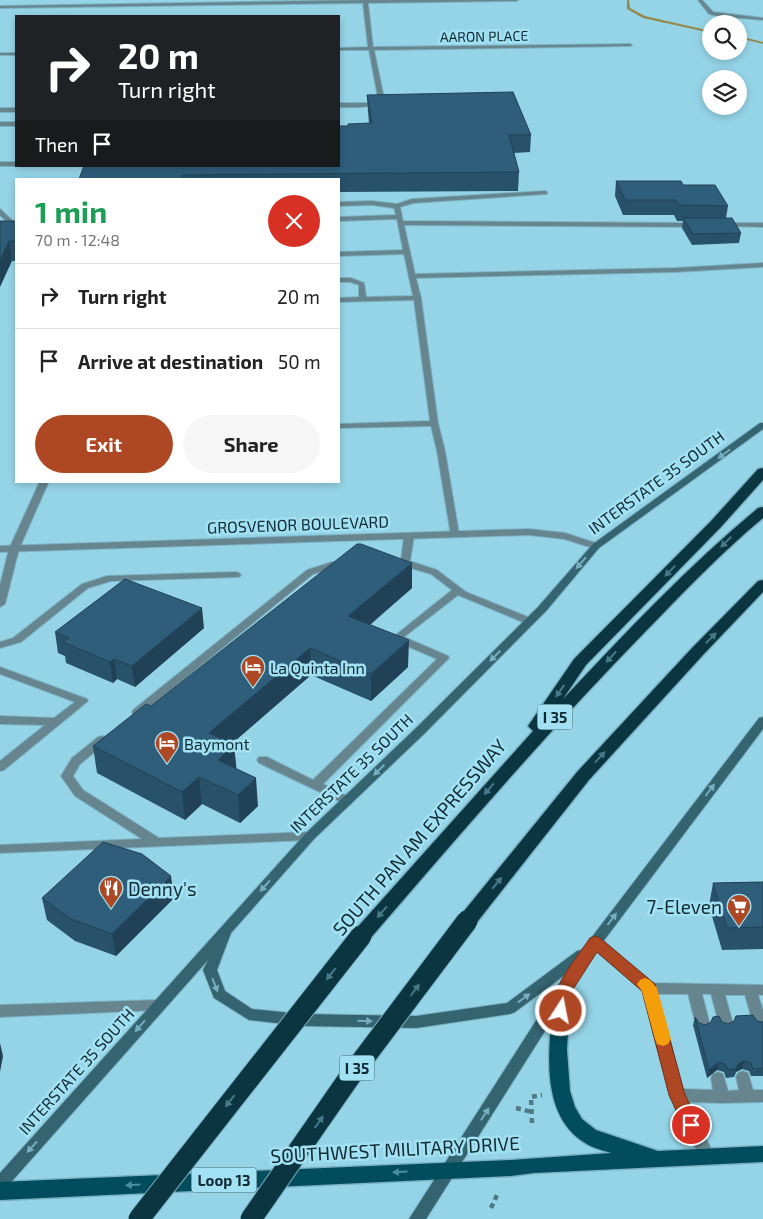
<!DOCTYPE html>
<html lang="en">
<head>
<meta charset="utf-8">
<style>
	:root { --surface:#fff; --page:#f6f6f6; --text:#222; --muted:#767676; --line:#e0e0e0; --accent:#ae4724 }
	body { margin:0; font-family:"Exo 2",sans-serif; background:var(--page); color:var(--text); height:100vh; display:flex; flex-direction:column; font-size:19px; white-space:nowrap }
	* { box-sizing:border-box; margin:0 }
	p { font-size:16px; color:var(--muted) }
	.icon { flex:none; width:28px; height:28px; fill:none; stroke:currentColor; stroke-width:2; stroke-linecap:round; stroke-linejoin:round }
	.map { position:relative; flex:1; overflow:hidden }
	.drawer { position:absolute; left:15px; top:178px; width:325px; height:305px; display:flex; flex-direction:column; background:var(--surface); border-radius:0px; box-shadow:0 2px 8px #0003 }
	.drawer>* { flex:none }
	.hud { position:absolute; left:15px; top:15px; width:325px; height:152px; border-radius:0px; box-shadow:0 2px 8px #0003; background:#202124; color:#fff; overflow:hidden }
	.tools { position:absolute; left:702px; top:15px; display:grid; gap:10px }
	.tools a { display:grid; place-items:center; width:45px; height:45px; border-radius:50%; background:var(--surface); box-shadow:0 2px 8px #0003; font-size:25px }
	.pin { position:absolute; display:grid; place-items:center; width:42px; height:42px; color:#fff; margin:-21px; border:2px solid #fff; border-radius:50%; box-shadow:0 1px 5px #0007 }
	.me { position:absolute; width:55px; margin:-28px; rotate:11deg; stroke-linejoin:round; filter:drop-shadow(0 0 4px #0008) }
	.turn { display:flex; align-items:center; gap:18px; height:105px; padding:0 20px; font-size:22px }
	.turn .icon { width:65px; height:65px; stroke-width:2.5 }
	.turn b { display:block; font-size:35px; line-height:42px }
	.then { display:flex; align-items:center; height:48px; padding:0 20px; background:#0003; gap:10px; font-size:19px }
	.round { display:grid; place-items:center; flex:none; width:52px; height:52px; border-radius:26px; background:var(--page) }
	.head { display:flex; align-items:center; justify-content:space-between; height:85px; padding:0 20px }
	h1 { font-size:30px; font-weight:700; line-height:38px; color:#1e9e55 }
	.cta { display:flex; gap:10px; margin-top:auto; padding:10px 20px }
	.cta a { flex:1; height:58px; border-radius:30px; background:var(--accent); color:#fff; font-size:20px; font-weight:700; line-height:58px; text-align:center }
	.cta a+a { background:var(--page); color:var(--text) }
	ul { padding:0; list-style:none }
	li { display:flex; align-items:center; gap:15px; height:65px; padding:0 20px; border-top:1px solid var(--line) }
	li div { flex:1 }
	li b { display:block; font-size:19px }
	li em { font-style:normal }
	.map>svg:first-child { display:block }
</style>
</head>
<body>
<div class="map">
<svg width="763" height="1219" viewBox="0 0 763 1219">
	<rect width="100%" height="100%" fill="#95d4e7"/>
	<g fill="none" stroke-linecap="round" stroke-linejoin="round">
		<path fill="#95894d" fill-rule="evenodd" d="M627,0H629L630,8L645,16L711,31V33L643,18L627,9Z
			M739,36L763,42V44L739,38Z"/>
		<g stroke="#7bb2c3" stroke-width="2">
			<path id="service" d="M698,0H702L713,12L763,18V20L718,16L709,14Z
				M0,122H16V126H0Z
				M0,162H16V166H0Z
				M545,191L547,192V194L413,203L400,207L403,221L695,223L698,225L695,227L404,225L415,274L675,268L763,263V267L675,272L416,278L421,298L438,423L445,451L459,534L454,537L451,536L437,451L431,426L339,428V424L430,421L414,300L339,302V298L359,297V285L350,282H339V278H351L364,283L366,297L413,296L404,254L339,256V252L403,250L397,219L339,221V217L396,215L394,208L372,205L339,206V202L372,201L397,204L412,199Z
				M0,209L16,224V230L14,229L0,215Z
				M724,223H763V227L722,226L721,225Z
				M40,481H49L19,549L5,604L0,607V585L9,549Z
				M409,533L414,536L410,561L437,570L466,592L533,619L534,621L533,623H525L458,595L404,637L448,656L449,658L323,784L351,798L353,801L351,804L347,805L259,763L257,760L259,757H267L313,780L437,659L393,640L392,638L452,590L431,574L404,566L393,565L391,563L393,561L401,560L404,536Z
				M332,562H342L347,565L345,567L333,568L313,574L141,714H133L132,712L133,710L307,570Z
				M236,572L239,573L241,575L239,577L111,581L88,588L21,642L0,648V642L13,638L82,584L107,576Z
				M0,667L87,699L88,701L4,770L0,771V761L45,725L0,724V716L54,718L75,702L0,674Z
				M102,736L106,737L108,740L106,743L80,764L73,776L83,790L159,838L310,832L314,833L316,836L314,839L310,840L0,853V845L142,839L75,796L61,776L72,758L98,737Z
				M595,937L600,938L652,983L763,985V995H758L763,1010V1028L755,1027L753,1023L745,995H725L733,1024L731,1028L726,1030L721,1028L719,1024L711,994H702L710,1025L708,1029L703,1031L698,1029L696,1025L688,994H657L683,1089L713,1090L711,1078L713,1074L718,1072L723,1074L728,1091L739,1090L736,1077L738,1073L743,1071L748,1073L753,1090H763V1102L722,1103L688,1102L715,1157L712,1162L707,1164L702,1162L670,1095L643,991L590,946L588,942L590,938Z
				M158,1000L163,1001L165,1005L163,1009L158,1010L0,1017V1005Z"/>
		</g>
		<g stroke="#7bb2c3" stroke-width="2">
			<path id="minor" d="M363,0H518L516,1L368,3L373,47L630,44L632,45L630,46L374,50L384,98C372,110 354,107 339,107V103H367L378,98L369,50H339V48L368,47L363,3L0,8V6Z
				M0,53H16V55H0Z
				M0,108H16V112H0Z
				M529,529L565,533L599,544L601,546L596,549L564,539L529,535L0,552V546Z"/>
		</g>
		<g stroke="#7bb2c3" stroke-width="2">
			<path id="secondary" d="M760,423H763V429L599,548L546,611L424,734L314,839L231,933L217,970L225,991L252,1009L302,1014L416,1016L507,1003L577,951L582,950L759,718L763,717V729L593,955L426,1219H409L566,974L515,1012L510,1014L416,1028L302,1026L249,1020L214,998L203,970L208,960L5,1189L0,1191V1173L306,833L416,728L538,607L593,544Z"/>
		</g>
		<g stroke="#7bb2c3" stroke-width="3">
			<path id="primary" d="M562,986L568,988L570,993L567,1050L570,1091L575,1107L582,1119L596,1130L658,1151L763,1146V1162L534,1173L511,1176L0,1200V1182L511,1160L611,1153C601,1150 590,1147 582,1141C537,1110 550,1040 554,993L556,988Z"/>
		</g>
		<g stroke="#7bb2c3" stroke-width="3">
			<path id="motorway" d="M763,468V480L721,527L586,665L563,699C625,633 688,566 758,508L763,507V518C721,553 684,592 646,631C549,730 459,836 368,941L361,943L354,941L351,936L354,931L533,731L528,726L574,659L711,521L758,469Z
				M763,580V592L703,655L589,780L474,926L467,928L460,926L457,921L460,916L577,772L691,649L758,581Z"/>
		</g>
		<path stroke="#4e7985" stroke-width="4.5" stroke-dasharray="5 4" stroke-linecap="butt" d="M516,1108L532,1112
			M532,1123L531,1097L542,1095
			M491,1208L497,1195"/>
		<use href="#service" fill="#67858e" fill-rule="evenodd"/>
		<use href="#minor" fill="#67858e" fill-rule="evenodd"/>
		<use href="#secondary" fill="#356471" fill-rule="evenodd"/>
		<use href="#primary" fill="#014c5d" fill-rule="evenodd"/>
		<use href="#motorway" fill="#0b3540" fill-rule="evenodd"/>
		<g stroke="#7bb2c3" stroke-width="23" stroke-linecap="butt">
			<path id="motorway-bridge" d="M139,1219L361,936
				M251,1219L349,1078L467,921"/>
		</g>
		<use href="#motorway-bridge" stroke="#0b3540" stroke-width="21"/>
	</g>
	<path fill="#28516a" d="M367,95L531,135L530,152L514,153L519,172L518,191L339,192V179H79L339,166L348,126L369,123L368,112Z
		M616,181L683,185L728,206L726,218L741,233L739,243L692,245L682,228L683,221H677L674,215H623L615,196Z
		M0,221H16V261H12Z
		M412,588L370,625L408,667L371,701L311,675L231,744L234,745L236,769L258,806L240,823L202,804L185,820L97,773L93,746L151,706Z
		M204,628L135,687L117,679L113,683L66,663L65,656L58,653L55,632Z
		M763,882V949L722,950L709,906L713,883Z
		M42,898H174L116,956L75,941L47,920Z
		M695,1017L699,1023L705,1025L722,1022L728,1024L757,1021L763,1022V1076H751L749,1071L742,1069L736,1072L734,1077L726,1078L724,1072L717,1070L707,1078L693,1025Z"/>
	<path fill="#214256" d="M9,241L12,261L0,287V260Z
		M412,563V588L349,642L348,616Z
		M202,608L204,628L135,687L132,666Z
		M409,640L408,667L371,701V674Z
		M310,648L311,675L212,761L209,733Z
		M114,659L117,679L113,683L110,662Z
		M234,745L237,773L218,760Z
		M199,777L202,804L185,820L182,792Z
		M256,778L258,806L240,823L238,795Z
		M171,876L174,898L116,956L112,934Z
		M0,1043L3,1056L0,1072Z
		M744,1061L742,1069L736,1072L734,1077L738,1064Z
		M719,1062L717,1070L707,1078L709,1070Z"/>
	<path fill="#2f5e7b" stroke="#214256" d="M513,92L531,135H509L519,172L183,175L182,179H79L84,166H339V126H348V124L372,123L367,95Z
		M616,181H681L683,185H715L728,206L679,205L676,200H625Z
		M683,218H732L741,233L693,234Z
		M0,221H16V241H9L0,260Z
		M357,544H361L412,563L348,616L409,640L371,674L310,648L209,733L234,745L218,760L256,778L238,795L199,777L182,792L93,746L146,704L151,706Z
		M125,579L202,608L132,666L114,659L110,662L63,642L69,638L55,632Z
		M103,842L142,854L171,876L112,934L71,919L42,898Z
		M763,882V927L727,928L713,883Z
		M753,1015L757,1021L763,1022V1068L753,1069L751,1063L744,1061L738,1064L736,1069L728,1070L725,1064L719,1062L709,1070L695,1017L699,1023L705,1025L711,1022L713,1017L719,1016L722,1022L728,1024L734,1021L736,1016Z"/>
	<defs><path id="oneway-solid" d="M-6-.8H1V-3.2L6.5 0L1 3.2V.8H-6Z" transform="scale(1.25)"/></defs>
	<g fill="#76afc0">
		<use href="#oneway-solid" transform="translate(724 454) rotate(143)"/>
		<use href="#oneway-solid" transform="translate(581 563) rotate(131)"/>
		<use href="#oneway-solid" transform="translate(495 656) rotate(135)"/>
		<use href="#oneway-solid" transform="translate(379 770) rotate(136)"/>
		<use href="#oneway-solid" transform="translate(710 790) rotate(-53)"/>
		<use href="#oneway-solid" transform="translate(265 886) rotate(132)"/>
		<use href="#oneway-solid" transform="translate(612 919) rotate(-53)"/>
		<use href="#oneway-solid" transform="translate(215 985) rotate(69)"/>
		<use href="#oneway-solid" transform="translate(524 998) rotate(-36)"/>
		<use href="#oneway-solid" transform="translate(365 1021) rotate(1)"/>
		<use href="#oneway-solid" transform="translate(140 1026) rotate(131)"/>
		<use href="#oneway-solid" transform="translate(485 1114) rotate(-57)"/>
		<use href="#oneway-solid" transform="translate(32 1147) rotate(132)"/>
	</g>
	<g fill="#477a88">
		<use href="#oneway-solid" transform="translate(726 542) rotate(135)"/>
		<use href="#oneway-solid" transform="translate(670 571) rotate(134)"/>
		<use href="#oneway-solid" transform="translate(711 638) rotate(-46)"/>
		<use href="#oneway-solid" transform="translate(611 657) rotate(133)"/>
		<use href="#oneway-solid" transform="translate(560 691) rotate(125)"/>
		<use href="#oneway-solid" transform="translate(600 757) rotate(-48)"/>
		<use href="#oneway-solid" transform="translate(489 789) rotate(131)"/>
		<use href="#oneway-solid" transform="translate(497 883) rotate(-51)"/>
		<use href="#oneway-solid" transform="translate(382 912) rotate(131)"/>
		<use href="#oneway-solid" transform="translate(331 974) rotate(128)"/>
		<use href="#oneway-solid" transform="translate(415 990) rotate(-53)"/>
		<use href="#oneway-solid" transform="translate(230 1101) rotate(128)"/>
		<use href="#oneway-solid" transform="translate(319 1122) rotate(-55)"/>
	</g>
	<g fill="#498fa1">
		<use href="#oneway-solid" transform="translate(400 1172) rotate(177)"/>
		<use href="#oneway-solid" transform="translate(133 1185) rotate(177)"/>
	</g>
	<path fill="#ae4724" stroke="#712e17" d="M595,936L600,938L655,984L685,1095L700,1125L697,1130L691,1132L685,1130L669,1095L642,991L597,952L570,994L569,1011L567,1015L561,1017L555,1015C545,994 578,956 590,938Z"/>
	<path fill="#f59e0b" d="M645,978L650,980L657,988L671,1039L668,1044L663,1046L657,1044L655,1039L642,991L637,984L640,980Z"/>
	<defs>
		<g id="hotel-pin" transform="scale(1.25)"><path d="M0 17L-7.5 6A9.5 9.5 0 1 1 7.5 6Z" fill="#ae4724" stroke="#a2e1f4"/><path d="M-6-4.5h1.5V1H6V5H4.5V3h-9V5H-6ZM-4 0a1.8 1.8 0 1 1 3.6 0ZM.5 0V-2.5h3Q6-2.5 6 0Z" fill="#fff"/></g>
		<g id="restaurant-pin" transform="scale(1.25)"><path d="M0 17L-7.5 6A9.5 9.5 0 1 1 7.5 6Z" fill="#ae4724" stroke="#a2e1f4"/><path d="M-5-6h1v4h1v-4h1v4h1v-4h1v5L-1.5 .5V6h-2V.5L-5-1ZM5-6V6H3V1.5H1.5Q1.5-4 5-6Z" fill="#fff"/></g>
		<g id="supermarket-pin" transform="scale(1.25)"><path d="M0 17L-7.5 6A9.5 9.5 0 1 1 7.5 6Z" fill="#ae4724" stroke="#a2e1f4"/><path d="M-6-5.5h2.5l.6 2H6L4.5 2H-2.5L-4.4-4H-6ZM-1.5 3.2a1.3 1.3 0 1 0 .1 0ZM3 3.2a1.3 1.3 0 1 0 .1 0Z" fill="#fff"/></g>
	</defs>
	<g fill-rule="evenodd">
		<use href="#hotel-pin" x="253" y="667"/>
		<use href="#hotel-pin" x="167" y="743"/>
		<use href="#restaurant-pin" x="111" y="888"/>
		<use href="#supermarket-pin" x="739" y="906"/>
	</g>
	<g text-anchor="middle" dominant-baseline="central" stroke-width="5" stroke-linejoin="round" paint-order="stroke">
		<g font-size="14" fill="#112b32" stroke="#a2e1f4">
			<text transform="translate(484 36) rotate(-1)">AARON PLACE</text>
		</g>
		<g fill="#a2e1f4" stroke="#3c626c" stroke-width="1">
			<rect x="537.5" y="704.5" width="35" height="25" rx="4"/>
			<rect x="339.5" y="1055.5" width="35" height="25" rx="4"/>
			<rect x="191.5" y="1167.5" width="65" height="25" rx="4"/>
		</g>
		<g font-size="15" font-weight="bold" fill="#112b32">
			<text x="555" y="717">I 35</text>
			<text x="357" y="1068">I 35</text>
			<text x="224" y="1180">Loop 13</text>
		</g>
		<g font-size="16" fill="#112b32" stroke="#a2e1f4">
			<text transform="translate(656 482) rotate(-36)">INTERSTATE 35 SOUTH</text>
			<text transform="translate(298 524) rotate(-2)">GROSVENOR BOULEVARD</text>
			<text transform="translate(351 773) rotate(-44)">INTERSTATE 35 SOUTH</text>
			<text transform="translate(76 1071) rotate(-48)">INTERSTATE 35 SOUTH</text>
		</g>
		<g font-size="16" fill="#112b32" stroke="#a2e1f4" text-anchor="start">
			<text x="270" y="667">La Quinta Inn</text>
			<text x="184" y="743">Baymont</text>
		</g>
		<g font-size="19" fill="#112b32" stroke="#a2e1f4">
			<text transform="translate(419 837) rotate(-49)">SOUTH PAN AM EXPRESSWAY</text>
			<text transform="translate(395 1149) rotate(-3)">SOUTHWEST MILITARY DRIVE</text>
		</g>
		<g font-size="19" fill="#112b32" stroke="#a2e1f4" text-anchor="start">
			<text x="128" y="888">Denny's</text>
			<text x="722" y="906" text-anchor="end">7-Eleven</text>
		</g>
	</g>
</svg>
<div class="tools">
<a><svg class="icon" aria-label="search" viewBox="0 0 24 24"><circle cx="10" cy="10" r="6"/><path d="M15 15l6 6"/></svg></a>
<a><svg class="icon" aria-label="layers" viewBox="0 0 24 24"><path d="M12 4l9 5-9 5-9-5zM3 14l9 5 9-5"/></svg></a>
</div>
<div class="pin" style="left:691px;top:1125px;background:#d93025"><svg class="icon" aria-label="arrive" viewBox="0 0 24 24"><path d="M6 21V4h12l-3 4 3 4H6"/></svg></div>
<svg class="me" style="left:561px;top:1011px" viewBox="-20 -20 40 40"><circle r="17" fill="#ae4724" stroke="#fff" stroke-width="3"/><path d="M0-11L8 9 0 5-8 9z" fill="#fff"/></svg>
<div class="hud">
<div class="turn"><svg class="icon" aria-label="right" viewBox="0 0 24 24"><path d="M7 20v-9h11M14 6l5 5-5 5"/></svg><div><b>20 m</b>Turn right</div></div>
<div class="then">Then<svg class="icon" aria-label="arrive" viewBox="0 0 24 24"><path d="M6 21V4h12l-3 4 3 4H6"/></svg></div>
</div>
<section class="drawer">
<div class="head"><div><h1>1 min</h1><p>70 m · 12:48</p></div><a class="round" style="background:#d93025;color:#fff"><svg class="icon" aria-label="close" viewBox="0 0 24 24"><path d="M6 6l12 12M18 6L6 18"/></svg></a></div>
<ul>
<li><svg class="icon" aria-label="right" viewBox="0 0 24 24"><path d="M7 20v-9h11M14 6l5 5-5 5"/></svg><div><b>Turn right</b></div><em>20 m</em></li>
<li><svg class="icon" aria-label="arrive" viewBox="0 0 24 24"><path d="M6 21V4h12l-3 4 3 4H6"/></svg><div><b>Arrive at destination</b></div><em>50 m</em></li>
</ul>
<div class="cta"><a>Exit</a><a>Share</a></div>
</section>
</div>
</body>
</html>
